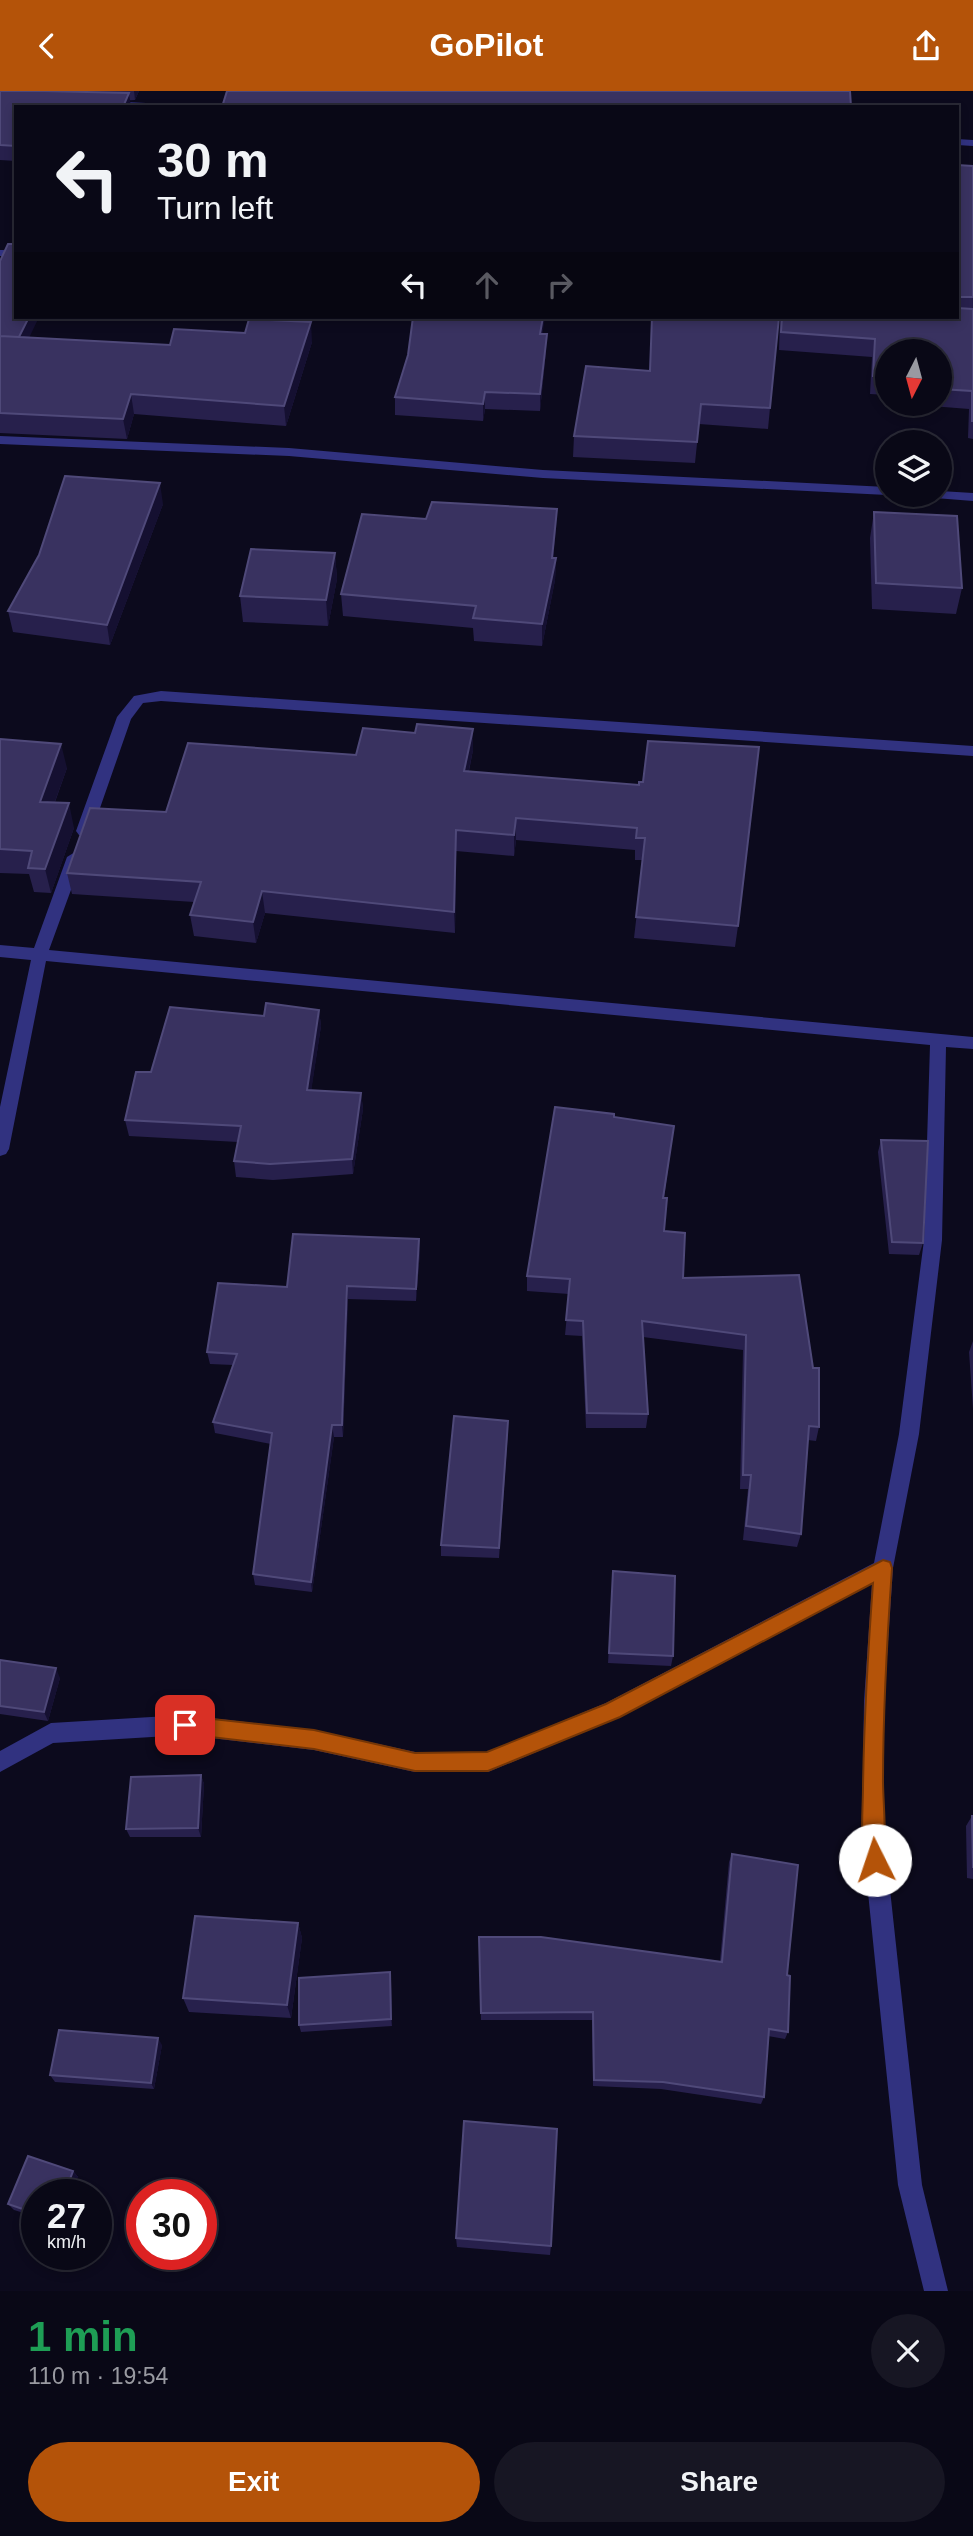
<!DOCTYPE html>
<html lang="en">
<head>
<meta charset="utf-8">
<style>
	:root { --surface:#090816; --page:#171623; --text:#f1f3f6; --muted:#999aa1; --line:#292935; --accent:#b45309 }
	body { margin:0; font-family:Helvetica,sans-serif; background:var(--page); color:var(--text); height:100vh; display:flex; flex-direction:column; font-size:26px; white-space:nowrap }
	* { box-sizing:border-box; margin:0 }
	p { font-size:23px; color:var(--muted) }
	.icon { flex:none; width:38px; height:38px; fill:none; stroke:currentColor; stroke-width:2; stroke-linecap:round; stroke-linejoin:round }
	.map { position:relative; height:2200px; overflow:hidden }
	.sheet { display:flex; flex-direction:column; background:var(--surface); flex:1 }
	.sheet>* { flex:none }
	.guide { position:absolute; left:14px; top:14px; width:945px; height:214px; border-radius:0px; box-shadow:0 4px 10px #0003,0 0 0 2px var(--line); background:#090816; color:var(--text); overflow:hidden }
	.needle { width:46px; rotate:186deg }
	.buttons { position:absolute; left:875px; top:248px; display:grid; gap:14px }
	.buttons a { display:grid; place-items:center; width:77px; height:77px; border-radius:50%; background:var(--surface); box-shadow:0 4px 10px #0003,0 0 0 2px var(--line); font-size:35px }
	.speed { position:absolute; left:21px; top:2088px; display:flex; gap:14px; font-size:35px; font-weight:700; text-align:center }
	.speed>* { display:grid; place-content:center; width:91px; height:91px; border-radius:50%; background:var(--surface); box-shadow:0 4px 10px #0003,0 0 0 2px var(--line); line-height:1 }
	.speed small { font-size:18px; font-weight:400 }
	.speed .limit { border:10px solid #d22; background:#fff; color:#111 }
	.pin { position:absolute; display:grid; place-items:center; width:60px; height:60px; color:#fff; margin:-30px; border-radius:14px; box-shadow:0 4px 10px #0006 }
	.me { position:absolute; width:77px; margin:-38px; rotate:356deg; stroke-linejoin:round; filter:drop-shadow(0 0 5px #0008) }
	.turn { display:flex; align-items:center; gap:24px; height:147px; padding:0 28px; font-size:32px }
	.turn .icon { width:91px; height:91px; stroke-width:2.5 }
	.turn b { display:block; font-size:49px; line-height:60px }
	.lanes { display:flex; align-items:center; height:66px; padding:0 28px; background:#0003; justify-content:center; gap:35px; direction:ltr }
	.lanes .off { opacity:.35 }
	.round { display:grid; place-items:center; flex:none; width:74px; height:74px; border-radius:37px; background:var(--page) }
	.headline { display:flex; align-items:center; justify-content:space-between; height:119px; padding:0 28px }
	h1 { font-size:42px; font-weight:600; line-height:52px; color:#1e9e55 }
	.cta { display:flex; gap:14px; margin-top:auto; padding:14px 28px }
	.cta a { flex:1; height:80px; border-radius:42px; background:var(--accent); color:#fff; font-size:28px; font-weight:600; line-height:80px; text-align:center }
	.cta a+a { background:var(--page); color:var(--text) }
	header { display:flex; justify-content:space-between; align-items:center; height:91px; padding:0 28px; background:var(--accent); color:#fff; font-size:32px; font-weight:600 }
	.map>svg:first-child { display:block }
</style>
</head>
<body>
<header><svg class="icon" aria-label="back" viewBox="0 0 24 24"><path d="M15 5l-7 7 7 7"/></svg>GoPilot<svg class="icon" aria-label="share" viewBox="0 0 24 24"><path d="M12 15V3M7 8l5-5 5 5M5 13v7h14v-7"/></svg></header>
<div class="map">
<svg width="973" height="2200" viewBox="0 0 973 2200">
	<rect width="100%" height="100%" fill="#0c0a1d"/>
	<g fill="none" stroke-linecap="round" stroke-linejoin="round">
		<path fill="#313280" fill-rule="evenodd" d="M106,10L166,13L171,16L102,15V11Z
			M957,48L973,49V55L957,54Z
			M0,159H16V166L0,165Z
			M0,345L289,357L543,379L887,396V404L543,387L289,365L0,353Z
			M940,400L973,402V410L935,407L934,404H940Z
			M161,600L973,655V665L161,610L143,612L131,628L92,740L89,744H79L76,740L117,626L134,605Z
			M75,761L83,766L49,859L973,946V958L946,956L942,1149L919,1343L893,1477L884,1610V1743L922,2094L948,2200H924L898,2094L862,1743L864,1610L872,1493L620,1626L488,1681H415L314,1659L185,1644L53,1652L0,1681V1660L51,1632L185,1624L314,1639L415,1661H488L606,1612L874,1472L899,1343L924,1149L930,954L46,870L9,1058L6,1063L0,1065V1016L31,869L0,866V854L34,857L67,766Z"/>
	</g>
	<path fill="#27204c" d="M0,0H139L135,9L16,16V70L0,69Z
		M957,74L973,75V348L968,347L969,318L906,313H940V261H887V304L870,303L872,266L779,259L780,226H957Z
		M0,170L29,247L170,254L312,251L286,335L134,323L127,348L0,342Z
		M543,243L546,260L540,320L485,318L483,330L395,324V306Z
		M586,275L770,317L768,338L699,333L695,372L573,366L574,345Z
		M163,413L110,554L13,541L8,520Z
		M557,418L553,467H556L555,489L542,555L474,550L473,537L343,525L341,503L426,428Z
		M874,421L962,497L956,523L872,518L870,447Z
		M335,462L337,488L328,535L243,531L240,505Z
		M473,638V659L469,680L639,694L738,835L735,856L634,847L643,769H635V759L516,749L514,765L456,760L455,842L265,822L256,852L194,845L190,824L194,811L72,803L67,782L166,721L356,664L415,642Z
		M0,648L67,677L55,711L74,737L51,802L34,801L29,783L0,782Z
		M319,919L321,935L311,999L361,1002L363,1018L353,1083L273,1089L236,1086L234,1070L238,1051L129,1045L125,1029L151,981L264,925Z
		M614,1026L674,1035L664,1107V1140L683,1187L799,1184L819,1336L816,1350L808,1349L801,1443L797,1456L743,1449L748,1398H740L743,1259L643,1246L648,1323L646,1337H586L582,1245L565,1244L569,1203L527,1200V1185Z
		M881,1049L923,1152L919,1164L889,1163L878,1061Z
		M420,1160L416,1210L348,1208L343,1346H334L312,1501L255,1494L253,1483L271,1353L215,1342L213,1331L233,1274L210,1273L207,1261L287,1196Z
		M973,1250V1318L969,1261Z
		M508,1341L499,1467L441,1465V1454Z
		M613,1480L673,1565L671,1575L608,1572Z
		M0,1569L60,1587L48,1630L0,1623Z
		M201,1684L204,1693L201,1746H130L126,1738Z
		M972,1725H973V1788L967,1787L966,1735Z
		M732,1763L787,1884L788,1941L785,1948L768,1945L764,2006L761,2013L661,1998L593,1995L592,1929H481L479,1846L720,1870L729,1771Z
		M298,1832L302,1847L291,1927L189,1921L183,1907Z
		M391,1888L392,1935L301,1941L299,1934Z
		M162,1954L154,1998L55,1991L50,1984Z
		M73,2080L78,2086L37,2104V2126L14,2119L8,2113Z
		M456,2147L551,2155L550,2164L457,2156Z"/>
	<path fill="#151031" d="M134,0H139L135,9Z
		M129,2L131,16H123Z
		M29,226H39L20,266L17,250Z
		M543,226H545L540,260V243Z
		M311,231L312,251L286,335L284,315Z
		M547,243L546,260L540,320V303Z
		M485,301V318L483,330V313Z
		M131,303L134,323L127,348L123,328Z
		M160,392L163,413L110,554L107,534Z
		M557,418L556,440L551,489L552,467Z
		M335,462L337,488L328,535L326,509Z
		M556,467L555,489L542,555V533Z
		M473,638V659L464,701V680Z
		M61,653L67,677L46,735L40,711Z
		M69,712L74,737L51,802L45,778Z
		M516,727V749L514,765V744Z
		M456,739V760L455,842L454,821Z
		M262,800L265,822L256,852L253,831Z
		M319,919L321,935L309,1015L307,999Z
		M361,1002L363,1018L353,1083L352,1068Z
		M419,1148L420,1160L416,1210V1198Z
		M347,1195L348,1208L343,1346L342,1334Z
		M332,1334L334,1346L312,1501L311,1491Z
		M56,1577L60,1587L48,1630L44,1621Z
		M201,1684L204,1693L201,1746L198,1737Z
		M298,1832L302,1847L291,1927L287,1914Z
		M390,1881L391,1888L392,1935L391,1928Z
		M158,1947L162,1954L154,1998L151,1992Z
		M73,2080L78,2086L71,2104H64Z"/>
	<path fill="#393260" stroke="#4f4979" stroke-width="2" d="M0,0H44L129,2L123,16H16V55L0,54Z
		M227,0H850L851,16H222Z
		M957,74L973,75V206H957Z
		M16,137V226H29L19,246L0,245V170L8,153H15L14,141Z
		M957,217L973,218V330H972V300L940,298V261H887V286L873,285L875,248L781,241L782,226H957Z
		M413,226H543L540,243H547L540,303L485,301L483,313L395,306L408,264Z
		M652,226H779L770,317L701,313L697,351L574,345L586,275L650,280Z
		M249,228L311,231L284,315L131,303L123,328L0,322V245L170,254L174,238L245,242Z
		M65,385L160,392L107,534L8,520L39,464Z
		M432,411L557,418L552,467H556L542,533L473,527L476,515L341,503L362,423L426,428Z
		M874,421L957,425L962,497L876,492Z
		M251,458L335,462L326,509L240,505Z
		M417,633L473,638L464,680L639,694V691H643L648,650L759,656L738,835L636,826L645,747H636L637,737L516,727L514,744L456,739L454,821L262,800L253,831L190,824L201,791L67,782L90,717L166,721L188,652L356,664L363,637L415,642Z
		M0,648L61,653L40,711L69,712L45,778L28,777L32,760L0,758Z
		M266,912L319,919L307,999L361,1002L352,1068L270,1073L234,1070L241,1035L125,1029L136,981H151L170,916L264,925Z
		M555,1016L614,1023V1026L674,1035L663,1107H667L664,1140L685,1142L683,1187L799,1184L813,1277H819V1336L809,1335L801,1443L746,1435L751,1384H743L746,1244L642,1230L648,1323L587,1322L583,1230L566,1229L570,1188L527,1185Z
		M881,1049L928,1050L923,1152L892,1151Z
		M293,1143L419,1148L416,1198L347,1195L342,1334H332L311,1491L253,1483L272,1342L213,1331L237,1263L207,1261L218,1192L287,1196Z
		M454,1325L508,1330L499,1457L441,1454Z
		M613,1480L675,1485L673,1565L609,1562Z
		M0,1569L56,1577L44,1621L0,1615Z
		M201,1684L198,1737L126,1738L131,1686Z
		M972,1725H973V1777Z
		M732,1763L798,1774L787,1884L790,1885L788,1941L769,1938L764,2006L663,1991L594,1989L593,1921L481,1922L479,1846H541L722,1871Z
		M195,1825L298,1832L287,1914L183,1907Z
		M390,1881L391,1928L299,1934V1887Z
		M59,1939L158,1947L151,1992L50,1984Z
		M464,2030L557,2038L551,2155L456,2147Z
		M28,2065L73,2080L64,2104H37V2123L8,2113Z"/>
	<path fill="#b45309" stroke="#753606" stroke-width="2" d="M883,1469L890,1471L892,1477C887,1548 883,1619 883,1691C883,1709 888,1763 882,1776L875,1779L868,1776C859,1752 863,1721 863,1696C864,1627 868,1560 873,1492L620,1626L488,1680H415L314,1658L185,1643L178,1641L175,1634L178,1628L185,1625L314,1639L415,1662L487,1661L606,1613Z"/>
</svg>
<div class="buttons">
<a><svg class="needle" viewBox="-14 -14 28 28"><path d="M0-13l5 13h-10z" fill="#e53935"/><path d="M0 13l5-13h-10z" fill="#999aa1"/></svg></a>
<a><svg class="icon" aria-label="layers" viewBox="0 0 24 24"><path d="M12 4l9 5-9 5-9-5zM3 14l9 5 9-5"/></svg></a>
</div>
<div class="speed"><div>27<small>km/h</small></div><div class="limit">30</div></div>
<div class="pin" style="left:185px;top:1634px;background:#d93025"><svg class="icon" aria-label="arrive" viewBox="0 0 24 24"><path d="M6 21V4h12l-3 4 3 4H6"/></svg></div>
<svg class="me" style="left:875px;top:1769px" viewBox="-20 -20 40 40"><circle r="19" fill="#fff"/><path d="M0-13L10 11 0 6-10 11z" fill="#b45309"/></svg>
<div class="guide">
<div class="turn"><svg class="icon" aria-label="left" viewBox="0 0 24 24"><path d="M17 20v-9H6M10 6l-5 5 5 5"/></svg><div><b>30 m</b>Turn left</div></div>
<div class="lanes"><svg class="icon" aria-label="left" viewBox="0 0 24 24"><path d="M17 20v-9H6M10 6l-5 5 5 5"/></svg><svg class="icon off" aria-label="ahead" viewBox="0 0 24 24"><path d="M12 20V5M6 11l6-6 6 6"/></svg><svg class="icon off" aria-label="right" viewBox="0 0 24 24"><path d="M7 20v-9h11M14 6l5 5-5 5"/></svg></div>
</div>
</div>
<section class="sheet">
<div class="headline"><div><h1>1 min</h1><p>110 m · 19:54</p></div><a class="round"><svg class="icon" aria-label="close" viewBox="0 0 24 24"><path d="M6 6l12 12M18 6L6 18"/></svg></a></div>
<div class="cta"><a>Exit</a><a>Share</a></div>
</section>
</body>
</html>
